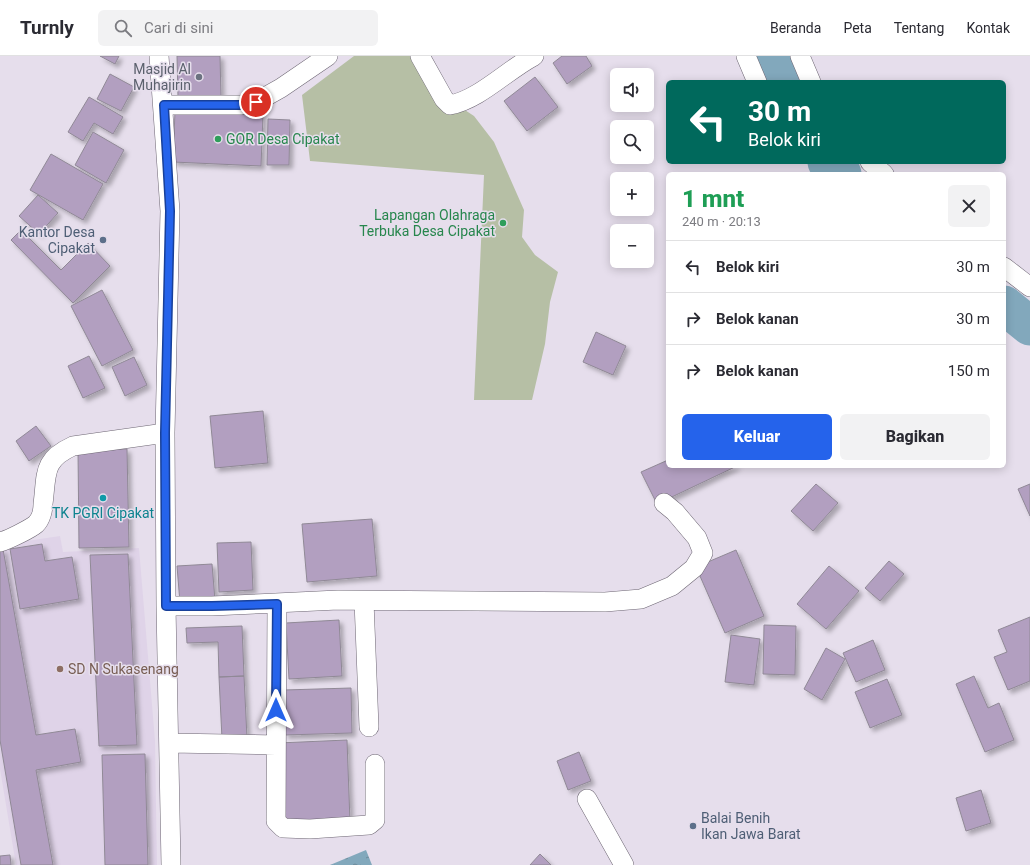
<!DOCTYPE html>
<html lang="id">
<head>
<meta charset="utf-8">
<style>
	:root { --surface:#fff; --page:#f2f2f3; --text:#2b2b33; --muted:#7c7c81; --line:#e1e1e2; --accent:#2563eb }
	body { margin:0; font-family:Roboto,sans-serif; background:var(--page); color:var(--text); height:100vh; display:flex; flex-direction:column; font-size:15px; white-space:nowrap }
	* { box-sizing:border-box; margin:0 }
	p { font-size:13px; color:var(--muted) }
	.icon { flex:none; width:22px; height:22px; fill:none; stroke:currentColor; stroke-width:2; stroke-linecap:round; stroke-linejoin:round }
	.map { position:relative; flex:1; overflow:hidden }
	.drawer { position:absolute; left:666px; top:116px; width:340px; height:296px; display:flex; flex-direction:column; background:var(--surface); border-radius:6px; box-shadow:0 2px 10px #0003 }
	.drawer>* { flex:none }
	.hud { position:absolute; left:666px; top:24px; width:340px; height:84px; border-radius:6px; box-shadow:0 2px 10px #0003; background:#00695c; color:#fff; overflow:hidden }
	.buttons { position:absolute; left:610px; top:12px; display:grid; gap:8px }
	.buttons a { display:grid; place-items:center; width:44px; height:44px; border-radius:6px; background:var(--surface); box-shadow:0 2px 10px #0003; font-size:20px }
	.pin { position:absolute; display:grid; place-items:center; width:34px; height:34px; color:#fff; margin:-17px; border:2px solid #fff; border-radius:50%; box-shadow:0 1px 4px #0007 }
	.me { position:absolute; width:44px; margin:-22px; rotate:0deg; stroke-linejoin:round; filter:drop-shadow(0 0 3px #0008) }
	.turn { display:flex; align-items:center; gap:14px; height:84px; padding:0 16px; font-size:18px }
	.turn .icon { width:52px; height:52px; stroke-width:2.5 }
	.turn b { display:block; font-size:28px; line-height:34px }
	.round { display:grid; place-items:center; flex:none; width:42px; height:42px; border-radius:6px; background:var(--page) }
	.overview { display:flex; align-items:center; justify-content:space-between; height:68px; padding:0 16px }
	h1 { font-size:24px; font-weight:800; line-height:30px; color:#1e9e55 }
	.action { display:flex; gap:8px; margin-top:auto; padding:8px 16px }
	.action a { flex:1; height:46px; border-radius:6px; background:var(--accent); color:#fff; font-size:16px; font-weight:800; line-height:46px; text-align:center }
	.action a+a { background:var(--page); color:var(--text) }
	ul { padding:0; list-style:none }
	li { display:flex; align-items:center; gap:12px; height:52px; padding:0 16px; border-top:1px solid var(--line) }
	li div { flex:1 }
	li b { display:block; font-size:15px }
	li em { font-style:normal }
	header { display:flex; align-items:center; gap:24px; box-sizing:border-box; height:56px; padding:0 20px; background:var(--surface); border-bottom:1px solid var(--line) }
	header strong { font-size:19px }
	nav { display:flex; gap:22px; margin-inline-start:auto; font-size:14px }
	.search { width:280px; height:36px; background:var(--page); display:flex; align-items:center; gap:10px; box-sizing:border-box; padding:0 14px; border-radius:6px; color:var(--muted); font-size:15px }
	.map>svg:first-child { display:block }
</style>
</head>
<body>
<header>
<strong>Turnly</strong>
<div class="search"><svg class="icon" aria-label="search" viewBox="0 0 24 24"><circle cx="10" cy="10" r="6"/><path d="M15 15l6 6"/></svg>Cari di sini</div>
<nav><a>Beranda</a><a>Peta</a><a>Tentang</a><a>Kontak</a></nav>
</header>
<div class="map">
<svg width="1030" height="809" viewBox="0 0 1030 809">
	<defs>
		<pattern id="water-ripples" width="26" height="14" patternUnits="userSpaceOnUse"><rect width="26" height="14" fill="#82a8bc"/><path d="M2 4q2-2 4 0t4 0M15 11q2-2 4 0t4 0" fill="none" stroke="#6c8a9a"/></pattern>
		<filter id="shadow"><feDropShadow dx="3.5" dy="3.5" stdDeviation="2" flood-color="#0004"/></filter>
	</defs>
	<rect width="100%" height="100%" fill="#e6deec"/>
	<path fill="#dfd3e8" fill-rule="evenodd" d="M60,480L63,496L139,492L155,685L157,809H148L144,698L102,699L105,809H53L36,714L81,706L75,673L36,679L0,489ZM41,488L45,505L72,501L79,543L21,553L10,493ZM128,498L137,688L99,690L90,499Z
		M0,684L21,809H16L0,713Z"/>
	<path fill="#b6bfa5" d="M354,0H415L448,43L474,60L494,86L524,154L522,181L535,199L558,216L550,246L545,288L532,344H474L484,119L310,105L302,39Z"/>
	<path fill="url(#water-ripples)" d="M366,794L372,809H330Z"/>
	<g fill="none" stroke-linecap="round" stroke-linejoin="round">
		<path stroke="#82a8bc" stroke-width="39" d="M774,0L784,26
			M827,106L842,118
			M1004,249L1030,270"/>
	</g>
	<path fill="#b29fc0" stroke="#908996" filter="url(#shadow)" d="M100,0H119L115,8Z
		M177,0H220L221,41H178Z
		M562,0H586L592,10L567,28L553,7Z
		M110,18L134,31L121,55L97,43Z
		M535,21L558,51L527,75L504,45Z
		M89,41L123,61L113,78L94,67L83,85L68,76Z
		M175,55L263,59L261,110L173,106Z
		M268,63L290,64L289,109H267Z
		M93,76L124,94L106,127L75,109Z
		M51,98L103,128L83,164L30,134Z
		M38,139L58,157L39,178L19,160Z
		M21,174L61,214L88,187L110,210L73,247L11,184Z
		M102,234L133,294L102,310L71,250Z
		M596,276L626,290L613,319L583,306Z
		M89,300L105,332L83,342L68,310Z
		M134,301L147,329L125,340L112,311Z
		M263,355L268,407L215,412L210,360Z
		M36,370L51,390L29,405L16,385Z
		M127,393L129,491L79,492L78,394Z
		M668,404V410H737L657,448L641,416Z
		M816,428L838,447L813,475L791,455Z
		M1030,428V460L1018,433Z
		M372,463L377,520L307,526L302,468Z
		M251,486L253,534L219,536L217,487Z
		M42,488L45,505L72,501L79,543L20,553L10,493Z
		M3,493L36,679L75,673L81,706L36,714L53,809H21L0,684V494Z
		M736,494L764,560L725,577L696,511Z
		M128,498L137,689L99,690L90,499Z
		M889,505L904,518L880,545L865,532Z
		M212,508L215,544L180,547L177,510Z
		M829,510L859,535L826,573L797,548Z
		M1030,561V625L1008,634L994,601L1007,596L998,574Z
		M339,564L342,620L289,623L286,567Z
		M764,569L796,570L795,619L763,618Z
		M242,570L244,620L219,621L218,586L187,587L186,572Z
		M731,579L760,583L754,629L725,626Z
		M873,584L885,614L856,626L843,597Z
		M826,592L845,603L822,644L804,633Z
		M244,620L247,682L222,683L219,621Z
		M974,620L988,652L999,647L1014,684L985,696L956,628Z
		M887,623L902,659L870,672L855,636Z
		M351,632L352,677L285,679L284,634Z
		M347,684L350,766L281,769L278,687Z
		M579,696L591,725L568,734L557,705Z
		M145,698L148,809H105L102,699Z
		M981,734L991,767L966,775L956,742Z
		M540,798L551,809H530Z
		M10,799L11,809H0V800Z"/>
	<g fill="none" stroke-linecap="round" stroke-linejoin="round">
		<g stroke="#6d6673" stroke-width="20">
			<path id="minor" d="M159,0L170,155L165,377L166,550L171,809
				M420,0L444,43L450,49C480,43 507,14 534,0
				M746,0L757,26
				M800,0L811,26
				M164,49H241L256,46L281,32L328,0
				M870,106L884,118
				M1004,211L1030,231
				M0,486C8,484 30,473 36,468C41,463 43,454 43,448C47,418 42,404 73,390L165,377
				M364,545L369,671
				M277,547L276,765L283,772L310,773L369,769L375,764V708
				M166,550H212L338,544L605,546L641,543L672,530L694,512L703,497L697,482L675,456L664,447
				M170,687L276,689
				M587,743L624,809"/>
		</g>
		<use href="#minor" stroke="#fff" stroke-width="19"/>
	</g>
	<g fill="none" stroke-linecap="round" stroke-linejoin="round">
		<g stroke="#184099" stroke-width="10">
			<path id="route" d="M256,46L241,49H164L170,155L165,377L166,550H212L277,548L276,654"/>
		</g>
		<use href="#route" stroke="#2563eb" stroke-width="7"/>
	</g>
	<circle fill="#6b7280" stroke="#e6deec" stroke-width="1.5" cx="199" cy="21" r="4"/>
	<g fill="#2e9e5b" stroke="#e6deec" stroke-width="1.5">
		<circle cx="218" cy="83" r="4"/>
		<circle cx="503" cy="167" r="4"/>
	</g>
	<g fill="#5c6f8a" stroke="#e6deec" stroke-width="1.5">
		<circle cx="103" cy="184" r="4"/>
		<circle cx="693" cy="770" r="4"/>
	</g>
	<circle fill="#0f9aa8" stroke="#e6deec" stroke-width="1.5" cx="103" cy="442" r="4"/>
	<circle fill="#8d6e63" stroke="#e6deec" stroke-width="1.5" cx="60" cy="613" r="4"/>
	<g text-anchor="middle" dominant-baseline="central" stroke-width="3" stroke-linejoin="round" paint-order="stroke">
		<g font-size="14" fill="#5b616d" stroke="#e6deec" text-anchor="end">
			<text x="191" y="13">Masjid Al<tspan x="191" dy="16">Muhajirin</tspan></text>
		</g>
		<g font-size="14" fill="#27864d" stroke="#e6deec" text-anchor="start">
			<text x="226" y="83">GOR Desa Cipakat</text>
			<text x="495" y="159" text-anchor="end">Lapangan Olahraga<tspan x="495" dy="16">Terbuka Desa Cipakat</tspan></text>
		</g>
		<g font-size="14" fill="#4e5e75" stroke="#e6deec" text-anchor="end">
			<text x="95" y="176">Kantor Desa<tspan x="95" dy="16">Cipakat</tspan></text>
			<text x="701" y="762" text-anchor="start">Balai Benih<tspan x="701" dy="16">Ikan Jawa Barat</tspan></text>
		</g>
		<g font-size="14" fill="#0d838f" stroke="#e6deec">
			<text x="103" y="457">TK PGRI Cipakat</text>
		</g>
		<g font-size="14" fill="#785e54" stroke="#e6deec" text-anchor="start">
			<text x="68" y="613">SD N Sukasenang</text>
		</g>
	</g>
</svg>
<div class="buttons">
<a><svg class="icon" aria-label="sound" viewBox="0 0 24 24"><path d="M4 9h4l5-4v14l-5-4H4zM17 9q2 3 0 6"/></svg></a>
<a><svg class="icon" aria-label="search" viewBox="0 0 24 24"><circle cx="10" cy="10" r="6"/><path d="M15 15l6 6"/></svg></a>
<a>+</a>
<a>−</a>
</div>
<div class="pin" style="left:256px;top:46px;background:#d93025"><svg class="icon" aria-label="arrive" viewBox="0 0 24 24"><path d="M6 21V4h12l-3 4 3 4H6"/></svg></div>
<svg class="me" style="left:276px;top:654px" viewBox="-20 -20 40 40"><path d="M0-17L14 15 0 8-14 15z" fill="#2563eb" stroke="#fff" stroke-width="4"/></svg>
<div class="hud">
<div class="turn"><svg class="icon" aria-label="left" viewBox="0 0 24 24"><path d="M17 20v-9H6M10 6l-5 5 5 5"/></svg><div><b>30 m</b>Belok kiri</div></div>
</div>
<section class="drawer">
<div class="overview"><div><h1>1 mnt</h1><p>240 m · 20:13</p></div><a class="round"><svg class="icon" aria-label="close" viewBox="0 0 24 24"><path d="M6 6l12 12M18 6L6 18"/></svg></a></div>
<ul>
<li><svg class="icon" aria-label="left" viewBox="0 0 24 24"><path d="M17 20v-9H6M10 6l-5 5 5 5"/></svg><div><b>Belok kiri</b></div><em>30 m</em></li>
<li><svg class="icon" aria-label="right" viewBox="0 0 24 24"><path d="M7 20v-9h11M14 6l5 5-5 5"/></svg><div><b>Belok kanan</b></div><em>30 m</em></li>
<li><svg class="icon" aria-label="right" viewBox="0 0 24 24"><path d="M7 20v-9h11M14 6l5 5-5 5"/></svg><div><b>Belok kanan</b></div><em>150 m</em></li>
</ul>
<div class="action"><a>Keluar</a><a>Bagikan</a></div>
</section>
</div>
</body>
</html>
